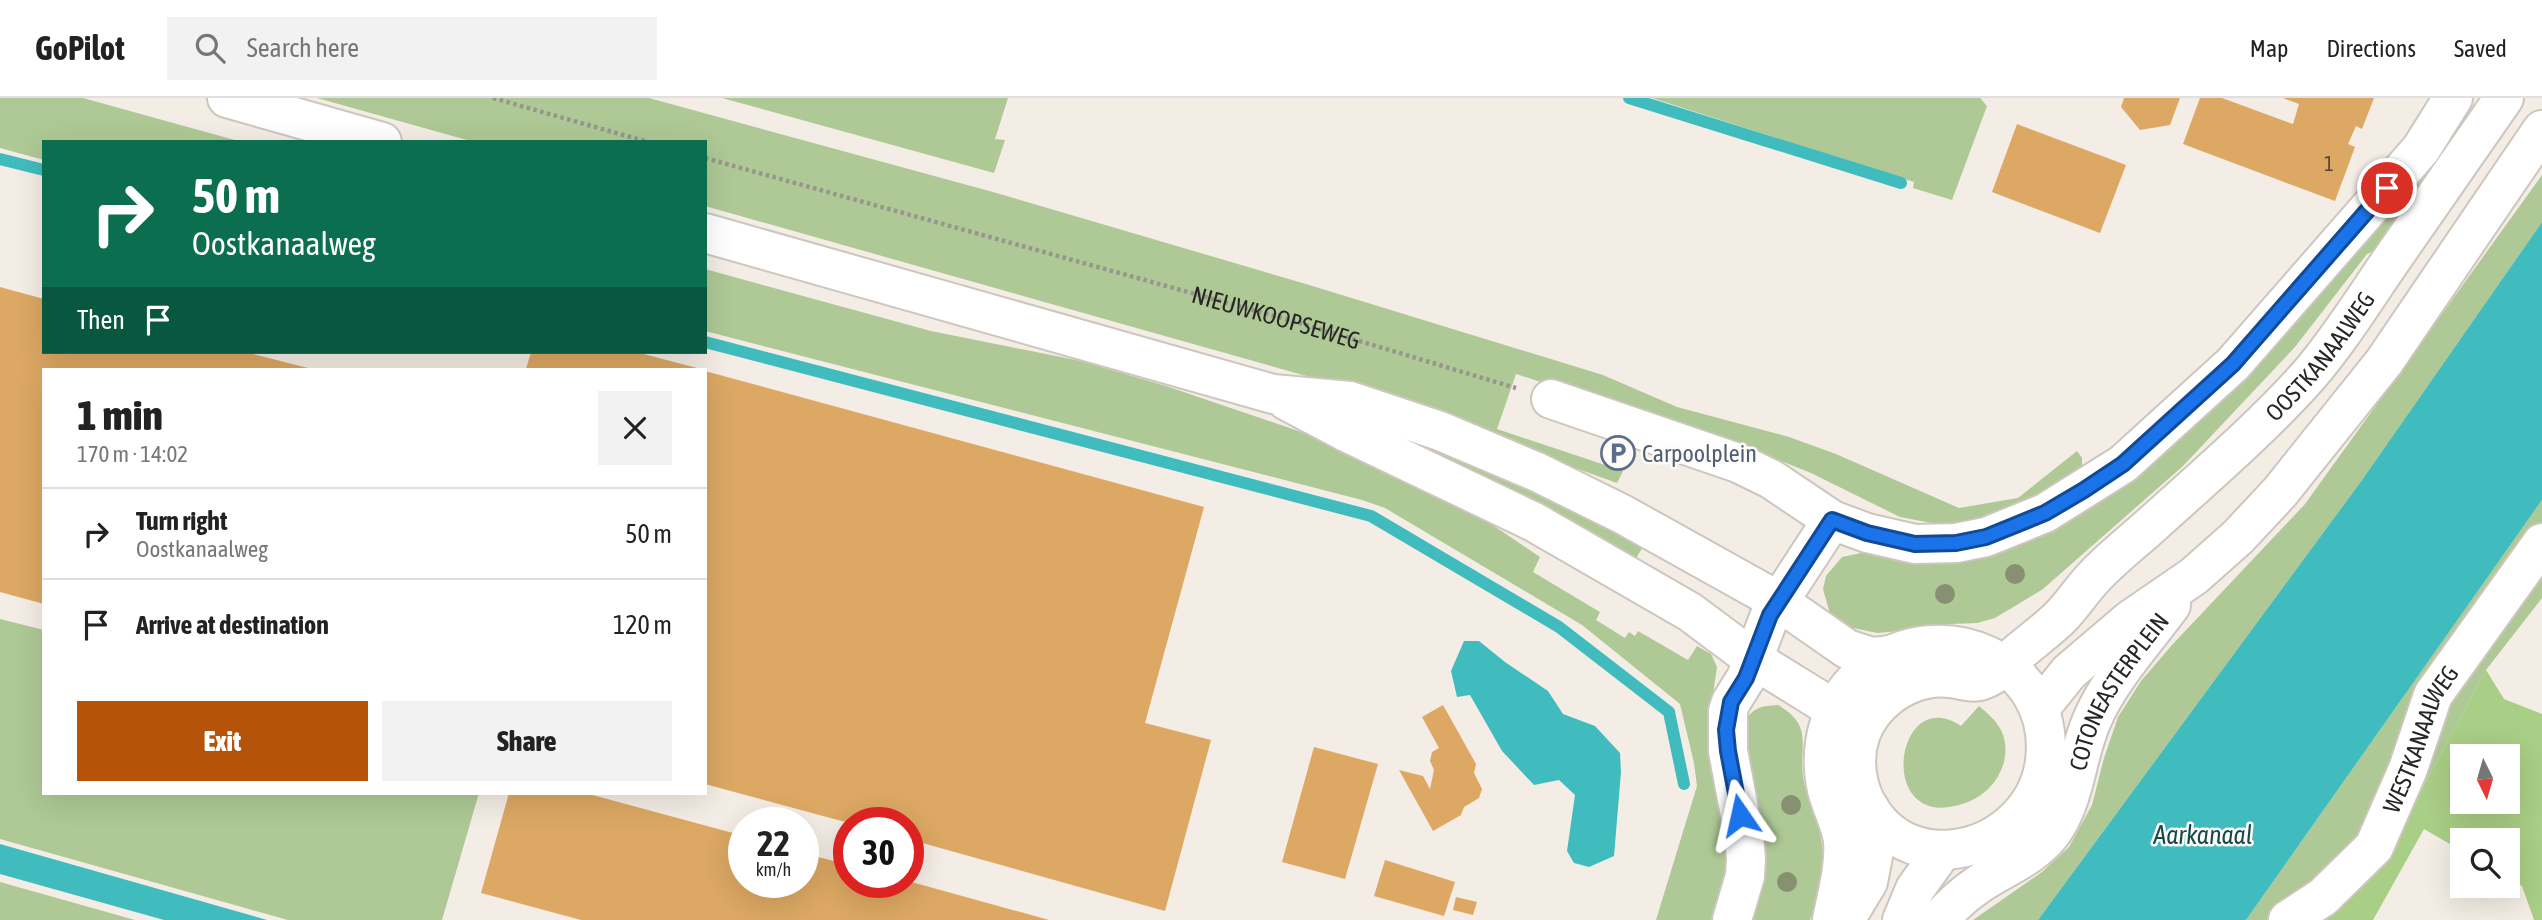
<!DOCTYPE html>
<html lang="en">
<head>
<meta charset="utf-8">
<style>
	:root { --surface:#fff; --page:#f2f2f2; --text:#222; --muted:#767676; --line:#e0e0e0; --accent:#b45309 }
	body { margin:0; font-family:"Asap Condensed",sans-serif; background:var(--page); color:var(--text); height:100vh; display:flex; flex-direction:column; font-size:26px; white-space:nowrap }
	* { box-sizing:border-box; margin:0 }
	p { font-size:23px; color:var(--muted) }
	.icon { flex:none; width:38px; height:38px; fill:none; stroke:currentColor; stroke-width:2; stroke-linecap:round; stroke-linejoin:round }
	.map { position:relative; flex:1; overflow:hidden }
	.sheet { position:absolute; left:42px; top:270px; width:665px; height:427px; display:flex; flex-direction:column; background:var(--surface); border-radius:0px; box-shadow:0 7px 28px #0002 }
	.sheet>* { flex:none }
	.top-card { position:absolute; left:42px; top:42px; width:665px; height:214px; border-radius:0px; box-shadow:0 7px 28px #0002; background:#0b6e4f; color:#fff; overflow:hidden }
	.needle { width:46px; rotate:175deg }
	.tools { position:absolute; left:2450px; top:646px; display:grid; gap:14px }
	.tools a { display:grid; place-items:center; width:70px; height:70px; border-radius:0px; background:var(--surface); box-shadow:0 7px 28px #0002; font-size:35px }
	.speed { position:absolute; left:728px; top:709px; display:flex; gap:14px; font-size:35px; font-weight:700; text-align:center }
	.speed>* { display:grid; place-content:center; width:91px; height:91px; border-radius:50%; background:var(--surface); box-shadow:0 7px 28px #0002; line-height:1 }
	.speed small { font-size:18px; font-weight:400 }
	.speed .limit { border:10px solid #d22; background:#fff; color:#111 }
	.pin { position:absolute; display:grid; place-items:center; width:60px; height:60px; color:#fff; margin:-30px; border:4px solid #fff; border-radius:50%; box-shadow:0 2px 7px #0007 }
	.me { position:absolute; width:77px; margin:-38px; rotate:349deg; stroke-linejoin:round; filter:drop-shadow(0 0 5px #0008) }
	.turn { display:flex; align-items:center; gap:24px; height:147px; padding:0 35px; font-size:32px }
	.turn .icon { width:91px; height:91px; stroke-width:2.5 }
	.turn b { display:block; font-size:49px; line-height:60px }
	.then { display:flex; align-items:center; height:66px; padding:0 35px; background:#0003; gap:14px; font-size:26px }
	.round { display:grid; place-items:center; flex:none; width:74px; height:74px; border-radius:0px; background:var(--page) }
	.head { display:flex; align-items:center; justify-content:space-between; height:119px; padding:0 35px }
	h1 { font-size:42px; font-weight:800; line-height:52px }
	.cta { display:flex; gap:14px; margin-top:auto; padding:14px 35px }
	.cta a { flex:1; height:80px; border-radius:0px; background:var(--accent); color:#fff; font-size:28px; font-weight:800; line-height:80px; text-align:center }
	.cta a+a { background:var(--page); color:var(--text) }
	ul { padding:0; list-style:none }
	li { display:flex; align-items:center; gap:21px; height:91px; padding:0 35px; border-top:2px solid var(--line) }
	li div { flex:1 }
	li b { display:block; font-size:26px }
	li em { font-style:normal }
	header { display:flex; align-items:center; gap:42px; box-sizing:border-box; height:98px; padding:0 35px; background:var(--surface); border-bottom:2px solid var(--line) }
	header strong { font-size:33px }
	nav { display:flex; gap:38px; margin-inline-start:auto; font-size:24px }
	.search { width:490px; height:63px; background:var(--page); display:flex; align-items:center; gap:18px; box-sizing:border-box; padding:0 24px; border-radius:0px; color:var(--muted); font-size:26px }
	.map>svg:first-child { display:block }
</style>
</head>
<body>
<header>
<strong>GoPilot</strong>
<div class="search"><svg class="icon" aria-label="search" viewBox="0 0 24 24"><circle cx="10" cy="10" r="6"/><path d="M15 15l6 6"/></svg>Search here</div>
<nav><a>Map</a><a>Directions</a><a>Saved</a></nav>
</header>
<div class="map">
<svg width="2542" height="822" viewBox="0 0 2542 822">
	<rect width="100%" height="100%" fill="#f4ede5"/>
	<path fill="#aec995" d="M0,0H83L242,44H44V62L0,50Z
		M317,0H649L993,94L1306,186L1603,277L1677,309L1789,339L1836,356L1959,410L2018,400L2077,353L2082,360V372L2053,394L1967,426L1942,427L1900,419L1811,375L1771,359L1516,276L1497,331L1623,373L1617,385L1363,294L705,108V44H474Z
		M722,0H1008L995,41L1005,42L994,75Z
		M1652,0H1980L1987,8L1952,102L1913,90L1914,84Z
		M2542,77V124L2362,382L2038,822H1973L2042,774L2069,749L2092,707L2104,660L2118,619L2141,583L2172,547L2305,406Z
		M2436,78L2383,149L2367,156L2295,249L2183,368L2043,491L1995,520L1977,525L1924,527L1900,533L1877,535L1844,528L1830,516L1823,491L1826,478L1842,459L1861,455L1896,459L1898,464L1928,465L2259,261L2303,216L2411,80Z
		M705,171L931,233L1081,263L1166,288L1313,338L1482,420L1540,459L1533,474L1600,514L1596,522L1625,540L1629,534L1635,538L1638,533L1688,562L1697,548L1711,556L1717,569L1708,629L1726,733L1727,763L1726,783L1717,822H1656L1697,688L1694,665L1680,606L1582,527L1385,410L1362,402L705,233Z
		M1362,318L1395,329L1646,444L1633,465Z
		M2542,402V500L2486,572L2403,726L2321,822H2246Z
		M0,521L44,532V695H479L442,822H288L0,741Z
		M1778,607C1816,629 1797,649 1804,684C1807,700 1815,715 1819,731C1827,763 1821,792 1810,822H1751L1745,624C1753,609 1762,608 1778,607Z
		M1979,608C1987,615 1996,622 2001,632C2014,659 1997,692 1970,703C1873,744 1893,582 1961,628Z
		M0,784L135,822H0Z"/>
	<path fill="#a9ce85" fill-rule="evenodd" d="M2486,572L2504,601L2542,616V822H2534L2522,788L2508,780V742H2462V753L2424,731L2373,822H2321L2403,726ZM2462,658H2508V704H2462Z"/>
	<path fill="#41bcbe" d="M2542,124V402L2246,822H2038L2362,382Z
		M1464,543H1479L1505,564L1548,593L1563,616L1595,628L1620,655L1621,674L1614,758L1589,769L1574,765L1567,753L1575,697L1559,682L1534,687L1502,653L1470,597L1457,599L1451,573Z
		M0,746L267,822H164L0,776Z"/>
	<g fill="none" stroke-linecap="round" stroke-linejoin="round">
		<path stroke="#41bcbe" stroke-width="12" d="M1629,0L1901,85
			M0,61L44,72
			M705,244L1371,418L1559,529L1669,614L1684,686"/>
	</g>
	<path fill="#dca863" d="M2124,0H2180L2170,27L2140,32L2121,9Z
		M2200,0H2222L2293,26L2299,6L2283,0H2374L2362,31L2356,28L2348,46L2355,49L2335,103L2183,46Z
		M2017,26L2126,67L2100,135L1992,94Z
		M0,189L44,201V254H245L308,270L44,271V506L0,494Z
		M531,254H636L697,270L526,271Z
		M705,273L1204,409L1145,625L1211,642L1165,813L908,741V724L849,725L705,686Z
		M1443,607L1476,666L1474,675L1482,691L1479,700L1464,709L1461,717L1433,733L1399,672L1423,678L1430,691L1434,672L1430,663L1432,654L1439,650L1422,619Z
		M1314,649L1378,666L1345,781L1282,764Z
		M509,695H585L744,738V784H803V755L849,767V784L908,783L1049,822H581L481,795Z
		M1385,762L1455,784L1444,818L1374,798Z
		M1456,799L1477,804L1473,817L1453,812Z"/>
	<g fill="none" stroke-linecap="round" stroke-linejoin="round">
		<g stroke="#cdc6be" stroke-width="42">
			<g id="minor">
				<path d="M1551,301L1738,365L1771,381L1832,422L1867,435L1915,446L1956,445L1986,439L2045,415L2123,366L2233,266L2421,51L2453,0"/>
				<path d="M1732,822L1745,778L1746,761L1744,738L1728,653V613L1731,604L1746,580L1770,517L1832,422"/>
				<path id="s2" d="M2288,822L2323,799L2374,749L2408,671L2433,597L2542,445"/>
			</g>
		</g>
		<g stroke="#cdc6be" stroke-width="42">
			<g id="primary">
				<path d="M227,0L382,44"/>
				<path d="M705,135L1273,296L1350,303L1440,333L1537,374L1622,416L1778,503L1847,551L1872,559L1889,557"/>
				<path d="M1287,303L1344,333L1534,424L1690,514L1753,561L1824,605L1834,613L1848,632"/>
				<path d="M2040,610L2069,574L2130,522L2194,478L2238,439L2280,394L2384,264L2542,32"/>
				<path id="s3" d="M1832,822C1837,796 1845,769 1843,743C1841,725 1831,709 1827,692C1817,647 1830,601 1867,572C1941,513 2057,563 2045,663C2042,687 2030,709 2012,725C1976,757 1919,763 1883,728C1853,698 1846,648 1873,614C1891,591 1920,577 1950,580C1963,581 1973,587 1985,581C1998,576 2008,563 2019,554C2031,544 2043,535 2054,525C2070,512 2080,493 2095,478C2111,461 2130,446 2148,430C2201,382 2261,331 2309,277C2340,241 2365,200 2392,161C2429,107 2467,54 2504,0"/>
				<path d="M1845,822L1868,784L1874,753L1870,711"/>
				<path d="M1902,822L1915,791L1943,752"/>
				<path id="s4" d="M1939,822C1950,809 1964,796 1979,786C2004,769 2034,759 2053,733C2076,700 2076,658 2092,622C2110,580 2144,544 2171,507"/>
			</g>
		</g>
		<g stroke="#98948e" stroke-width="4.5" stroke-dasharray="3.5 3.5" stroke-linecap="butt">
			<path d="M493,0L648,44"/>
			<path id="s1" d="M705,60L1296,224L1516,290"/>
		</g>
		<use href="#minor" stroke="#fff" stroke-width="38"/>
		<use href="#primary" stroke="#fff" stroke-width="38"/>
	</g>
	<g fill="#879070">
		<circle cx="2015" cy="476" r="10"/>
		<circle cx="1945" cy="496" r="10"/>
		<circle cx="1791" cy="707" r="10"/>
		<circle cx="1787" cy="784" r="10"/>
	</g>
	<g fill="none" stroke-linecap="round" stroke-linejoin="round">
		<g stroke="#114b97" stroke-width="18">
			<path id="route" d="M1740,717L1728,653L1726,632L1731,604L1746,580L1770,517L1832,422L1867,435L1915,446L1956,445L1986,439L2045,415L2084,392L2123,366L2233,266L2387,90"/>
		</g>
		<use href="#route" stroke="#1a73e8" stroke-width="12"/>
	</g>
	<defs>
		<g id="parking-ring" transform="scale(1.75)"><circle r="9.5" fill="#fefbf8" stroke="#5c6f8a" stroke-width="1.5"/><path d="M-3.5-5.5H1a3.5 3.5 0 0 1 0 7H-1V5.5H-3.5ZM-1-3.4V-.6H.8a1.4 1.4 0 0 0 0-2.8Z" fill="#5c6f8a"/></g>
	</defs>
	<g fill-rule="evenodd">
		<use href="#parking-ring" x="1618" y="355"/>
	</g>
	<g text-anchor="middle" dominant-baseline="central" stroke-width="5" stroke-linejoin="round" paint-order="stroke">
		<g font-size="21" fill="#554633">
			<text x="2329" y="65">1</text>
		</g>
		<g font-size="24" fill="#282623" stroke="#fefbf8">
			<text stroke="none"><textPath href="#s1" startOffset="593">NIEUWKOOPSEWEG</textPath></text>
			<text stroke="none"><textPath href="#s3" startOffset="1452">OOSTKANAALWEG</textPath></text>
			<text stroke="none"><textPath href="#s4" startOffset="301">COTONEASTERPLEIN</textPath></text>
			<text stroke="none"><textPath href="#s2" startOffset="231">WESTKANAALWEG</textPath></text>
		</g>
		<g font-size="24" fill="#4e5e75" stroke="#fefbf8" text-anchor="start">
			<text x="1642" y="355">Carpoolplein</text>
		</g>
		<g font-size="26" font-style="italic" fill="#154a4b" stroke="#fefbf8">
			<text x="2203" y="737">Aarkanaal</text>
		</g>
	</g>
</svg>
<div class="tools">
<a><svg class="needle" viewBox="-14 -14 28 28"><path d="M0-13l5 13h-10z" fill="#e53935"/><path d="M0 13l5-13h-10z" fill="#767676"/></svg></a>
<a><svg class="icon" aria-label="search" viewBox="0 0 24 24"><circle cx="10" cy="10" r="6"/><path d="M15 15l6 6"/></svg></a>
</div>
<div class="speed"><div>22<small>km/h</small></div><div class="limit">30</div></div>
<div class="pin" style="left:2387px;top:90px;background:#d93025"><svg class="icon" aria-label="arrive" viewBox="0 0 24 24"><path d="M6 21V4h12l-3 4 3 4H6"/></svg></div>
<svg class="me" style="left:1740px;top:717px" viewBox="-20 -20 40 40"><path d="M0-17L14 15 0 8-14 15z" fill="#1a73e8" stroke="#fff" stroke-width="4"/></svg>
<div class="top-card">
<div class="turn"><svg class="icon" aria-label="right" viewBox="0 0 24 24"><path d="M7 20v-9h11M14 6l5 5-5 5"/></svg><div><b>50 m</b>Oostkanaalweg</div></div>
<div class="then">Then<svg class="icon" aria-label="arrive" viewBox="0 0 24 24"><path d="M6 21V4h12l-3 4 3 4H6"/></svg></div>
</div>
<section class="sheet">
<div class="head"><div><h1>1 min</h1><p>170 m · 14:02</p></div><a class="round"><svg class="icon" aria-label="close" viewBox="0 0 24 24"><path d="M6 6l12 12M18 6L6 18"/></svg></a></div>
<ul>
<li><svg class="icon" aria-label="right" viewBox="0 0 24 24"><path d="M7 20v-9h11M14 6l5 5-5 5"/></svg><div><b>Turn right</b><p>Oostkanaalweg</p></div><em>50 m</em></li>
<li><svg class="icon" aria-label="arrive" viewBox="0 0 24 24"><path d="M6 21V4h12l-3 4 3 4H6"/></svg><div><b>Arrive at destination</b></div><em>120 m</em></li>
</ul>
<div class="cta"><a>Exit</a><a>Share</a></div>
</section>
</div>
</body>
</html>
